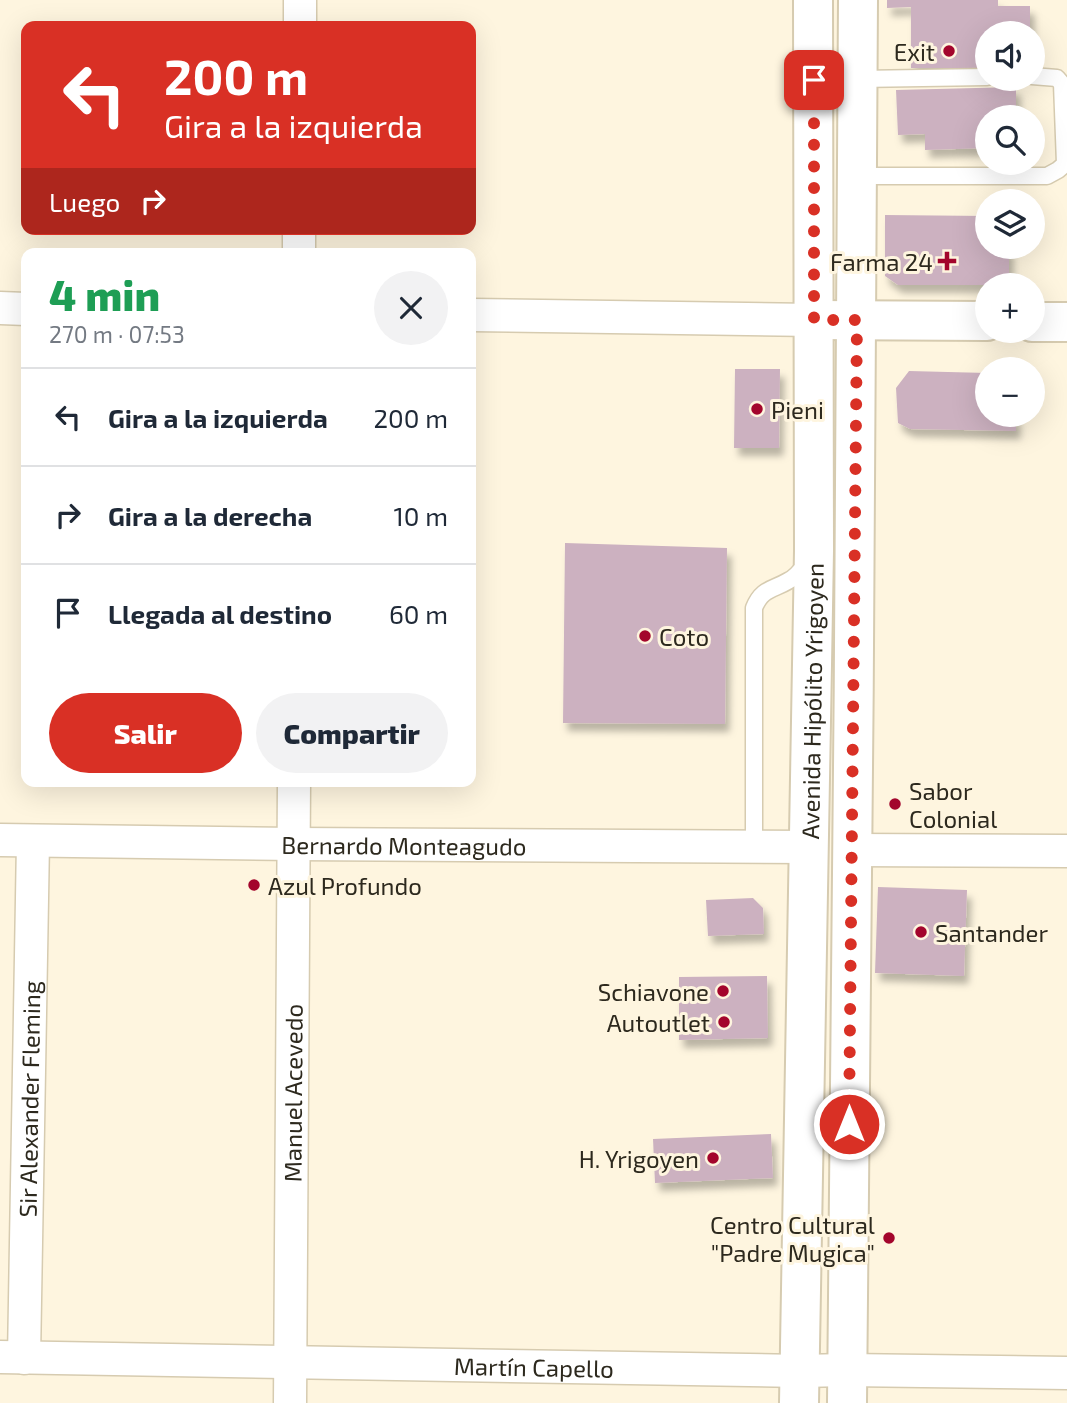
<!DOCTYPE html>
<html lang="es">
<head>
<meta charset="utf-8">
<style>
	:root { --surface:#fff; --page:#f2f2f3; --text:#1f2937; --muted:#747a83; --line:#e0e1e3; --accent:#d93025 }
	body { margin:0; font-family:"Exo 2",sans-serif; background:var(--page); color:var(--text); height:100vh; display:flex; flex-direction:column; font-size:26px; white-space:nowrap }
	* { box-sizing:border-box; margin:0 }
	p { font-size:23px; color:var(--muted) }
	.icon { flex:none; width:38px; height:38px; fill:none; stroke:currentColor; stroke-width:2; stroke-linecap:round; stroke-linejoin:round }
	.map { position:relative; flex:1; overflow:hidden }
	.details { position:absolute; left:21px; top:248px; width:455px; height:539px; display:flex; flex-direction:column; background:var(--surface); border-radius:14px; box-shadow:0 7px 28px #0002 }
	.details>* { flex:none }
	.banner { position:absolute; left:21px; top:21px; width:455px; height:214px; border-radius:14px; box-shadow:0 7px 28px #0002; background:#d93025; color:#fff; overflow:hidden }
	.fabs { position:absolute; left:975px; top:21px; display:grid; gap:14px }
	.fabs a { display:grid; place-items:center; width:70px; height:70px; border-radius:50%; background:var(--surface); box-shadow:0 7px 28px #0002; font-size:35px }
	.pin { position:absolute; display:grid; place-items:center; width:60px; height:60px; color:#fff; margin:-30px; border-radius:14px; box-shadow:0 4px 10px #0006 }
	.me { position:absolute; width:77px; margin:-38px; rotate:0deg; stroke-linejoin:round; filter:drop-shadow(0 0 5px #0008) }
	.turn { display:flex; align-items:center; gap:24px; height:147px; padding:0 28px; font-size:32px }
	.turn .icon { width:91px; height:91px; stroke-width:2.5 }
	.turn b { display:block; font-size:49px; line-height:60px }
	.then { display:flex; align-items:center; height:66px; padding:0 28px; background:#0003; gap:14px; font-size:26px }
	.round { display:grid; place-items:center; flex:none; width:74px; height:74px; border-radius:37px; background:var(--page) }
	.headline { display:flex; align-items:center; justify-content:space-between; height:119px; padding:0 28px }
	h1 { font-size:42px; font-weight:800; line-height:52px; color:#1e9e55 }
	.action { display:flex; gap:14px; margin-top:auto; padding:14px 28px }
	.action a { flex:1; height:80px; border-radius:42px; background:var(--accent); color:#fff; font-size:28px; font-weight:800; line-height:80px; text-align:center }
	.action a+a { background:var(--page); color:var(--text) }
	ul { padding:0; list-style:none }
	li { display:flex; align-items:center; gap:21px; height:98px; padding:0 28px; border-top:2px solid var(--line) }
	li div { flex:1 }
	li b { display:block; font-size:26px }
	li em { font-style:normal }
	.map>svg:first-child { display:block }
</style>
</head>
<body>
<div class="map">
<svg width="1067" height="1403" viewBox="0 0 1067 1403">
	<defs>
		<filter id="shadow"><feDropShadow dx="4.5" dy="8" stdDeviation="3.5" flood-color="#0004"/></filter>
	</defs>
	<rect width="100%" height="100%" fill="#fef5df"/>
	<path fill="#ccb1c0" filter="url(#shadow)" d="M887,0H998V6H1030V33H987V68H911V7L887,8Z
		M1016,87V117H987V148L925,150V134L898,135L896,90Z
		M885,215L987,216V247H1009V285H898L885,276Z
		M735,369H780L779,448H734Z
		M909,371L987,373V415H1016V431L910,429L898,423L896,388Z
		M565,543L727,548L725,724L563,723Z
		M878,887L967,890L964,976L875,973Z
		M753,898L763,908L764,934L708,936L706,900Z
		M767,976L768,1038L679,1040V977Z
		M771,1134L773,1178L655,1183L653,1139Z"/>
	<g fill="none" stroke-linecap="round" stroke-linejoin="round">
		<g stroke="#d6cbb0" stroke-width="19">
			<path id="service" d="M858,79L987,77
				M857,176H1047L1058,170L1065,164L1062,84L1057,78L1032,76
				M754,847V608C762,588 773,590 788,581C797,577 802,569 808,561"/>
		</g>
		<g stroke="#d6cbb0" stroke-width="35">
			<g id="minor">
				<path d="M300,26V0"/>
				<path d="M299,254V229"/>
				<path d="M0,308L26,309"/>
				<path d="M471,315L814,320"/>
				<path id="s1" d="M0,840L294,844L808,847"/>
				<path d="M851,850L1067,851"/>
				<path id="s2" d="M0,1357L800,1371L847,1370L1067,1373"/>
				<path id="s3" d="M24,1358L33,841"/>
				<path id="s4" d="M290,1403L294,782"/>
			</g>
		</g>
		<g stroke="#d6cbb0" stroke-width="42">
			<path id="tertiary" d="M814,320L987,321
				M1032,322H1067"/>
		</g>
		<g stroke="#d6cbb0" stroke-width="42">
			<g id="primary">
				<path id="s5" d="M799,1403L814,551L813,0"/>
				<path d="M847,1403C851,935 857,468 858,0"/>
			</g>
		</g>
		<use href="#service" stroke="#fff" stroke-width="16"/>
		<use href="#minor" stroke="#fff" stroke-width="32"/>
		<use href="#tertiary" stroke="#fff" stroke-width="38"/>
		<use href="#primary" stroke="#fff" stroke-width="38"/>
	</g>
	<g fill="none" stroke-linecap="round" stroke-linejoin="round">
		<path stroke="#d93025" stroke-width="12" stroke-dasharray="0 21.6" d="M814,80V320H857L849,1124"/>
	</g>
	<g fill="#a3052c" stroke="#fef5df" stroke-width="2.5">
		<circle cx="949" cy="51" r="7"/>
		<path d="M943.5 250.5h7v7h7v7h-7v7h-7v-7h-7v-7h7z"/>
		<circle cx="757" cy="409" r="7"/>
		<circle cx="645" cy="636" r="7"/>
		<circle cx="895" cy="804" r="7"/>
		<circle cx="254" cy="885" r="7"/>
		<circle cx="921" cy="932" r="7"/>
		<circle cx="723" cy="991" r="7"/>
		<circle cx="724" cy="1022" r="7"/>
		<circle cx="713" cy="1158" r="7"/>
		<circle cx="889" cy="1238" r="7"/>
	</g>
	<g text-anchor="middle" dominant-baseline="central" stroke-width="6" stroke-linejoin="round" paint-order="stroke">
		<g font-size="24" fill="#2d291e" stroke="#fef5df" text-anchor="end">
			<text x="935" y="51">Exit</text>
			<text x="933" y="261">Farma 24</text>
			<text x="771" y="409" text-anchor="start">Pieni</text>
			<text x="659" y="636" text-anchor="start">Coto</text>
			<text x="909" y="790" text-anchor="start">Sabor<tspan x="909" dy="28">Colonial</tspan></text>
			<text x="268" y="885" text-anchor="start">Azul Profundo</text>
			<text x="935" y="932" text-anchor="start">Santander</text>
			<text x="709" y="991">Schiavone</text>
			<text x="710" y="1022">Autoutlet</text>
			<text x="699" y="1158">H. Yrigoyen</text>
			<text x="875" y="1224">Centro Cultural<tspan x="875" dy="28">"Padre Mugica"</tspan></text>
		</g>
		<g font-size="24" fill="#2d291e" stroke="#fef5df">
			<text stroke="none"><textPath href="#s5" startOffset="702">Avenida Hipólito Yrigoyen</textPath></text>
			<text stroke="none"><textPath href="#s1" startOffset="404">Bernardo Monteagudo</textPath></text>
			<text stroke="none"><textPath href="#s4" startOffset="310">Manuel Acevedo</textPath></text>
			<text stroke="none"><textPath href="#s3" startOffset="259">Sir Alexander Fleming</textPath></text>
			<text stroke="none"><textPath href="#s2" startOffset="534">Martín Capello</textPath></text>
		</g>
	</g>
</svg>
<div class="fabs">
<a><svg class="icon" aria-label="sound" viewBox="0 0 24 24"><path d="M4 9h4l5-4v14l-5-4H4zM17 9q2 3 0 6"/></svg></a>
<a><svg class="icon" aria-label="search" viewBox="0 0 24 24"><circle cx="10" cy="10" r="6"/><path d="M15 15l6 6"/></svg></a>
<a><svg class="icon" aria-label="layers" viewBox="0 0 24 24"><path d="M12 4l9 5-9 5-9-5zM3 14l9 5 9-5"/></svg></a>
<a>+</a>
<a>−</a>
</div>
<div class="pin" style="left:814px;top:80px;background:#d93025"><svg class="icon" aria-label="arrive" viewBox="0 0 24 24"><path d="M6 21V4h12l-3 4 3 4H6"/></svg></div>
<svg class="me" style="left:849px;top:1124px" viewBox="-20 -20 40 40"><circle r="17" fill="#d93025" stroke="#fff" stroke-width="3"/><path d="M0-11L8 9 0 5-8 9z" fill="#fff"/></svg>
<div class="banner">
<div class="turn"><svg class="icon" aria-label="left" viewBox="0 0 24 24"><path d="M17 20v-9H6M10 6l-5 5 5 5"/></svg><div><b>200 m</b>Gira a la izquierda</div></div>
<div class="then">Luego<svg class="icon" aria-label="right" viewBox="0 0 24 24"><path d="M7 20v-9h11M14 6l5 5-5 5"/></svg></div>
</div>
<section class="details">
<div class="headline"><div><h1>4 min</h1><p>270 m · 07:53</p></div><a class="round"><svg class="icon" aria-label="close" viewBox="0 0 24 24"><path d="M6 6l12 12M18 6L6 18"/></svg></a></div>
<ul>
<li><svg class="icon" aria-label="left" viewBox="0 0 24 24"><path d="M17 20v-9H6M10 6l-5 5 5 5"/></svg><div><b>Gira a la izquierda</b></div><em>200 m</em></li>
<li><svg class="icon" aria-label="right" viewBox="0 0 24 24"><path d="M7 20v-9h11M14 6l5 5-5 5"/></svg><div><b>Gira a la derecha</b></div><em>10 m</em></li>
<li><svg class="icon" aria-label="arrive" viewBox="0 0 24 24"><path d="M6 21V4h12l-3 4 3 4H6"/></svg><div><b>Llegada al destino</b></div><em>60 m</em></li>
</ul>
<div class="action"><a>Salir</a><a>Compartir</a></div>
</section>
</div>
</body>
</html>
